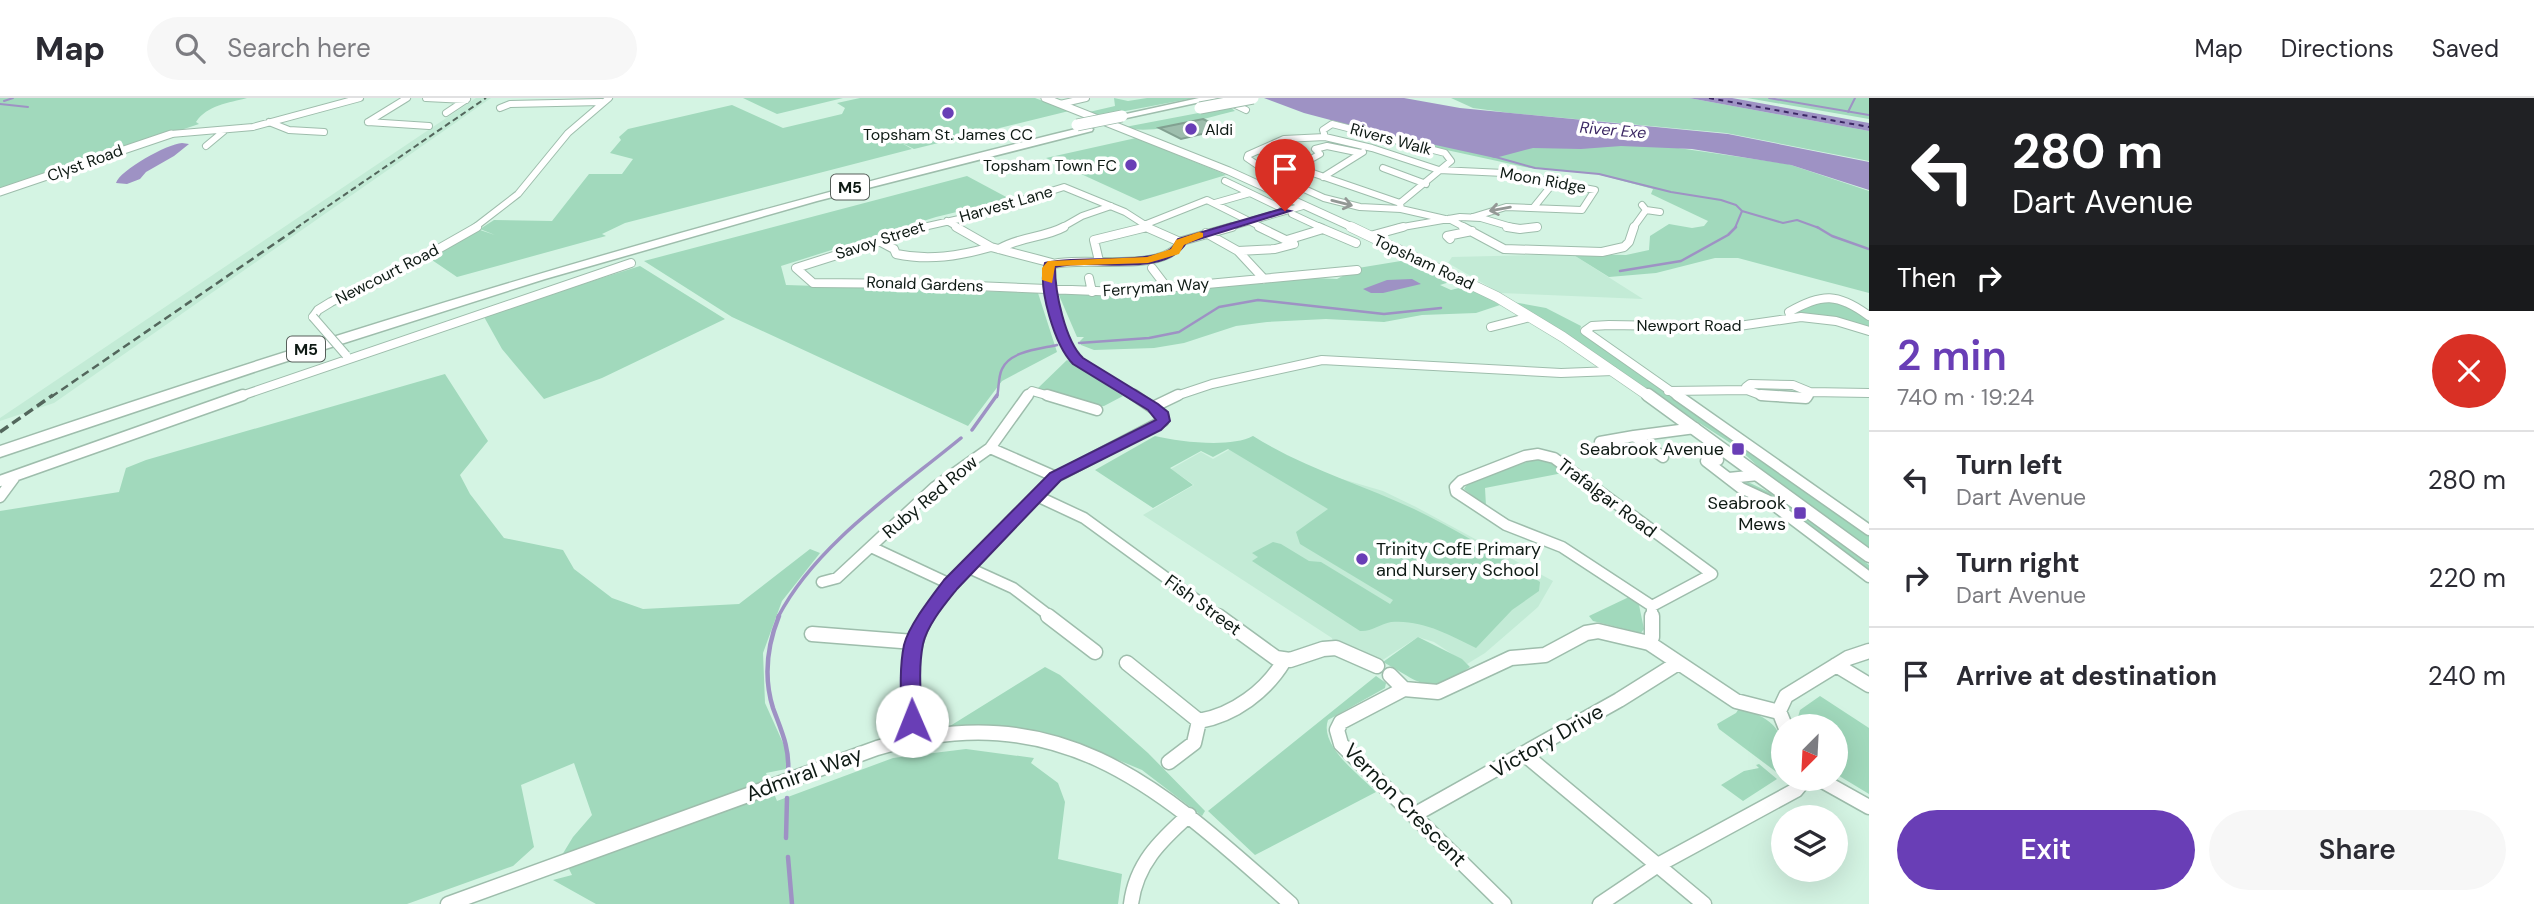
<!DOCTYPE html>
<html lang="en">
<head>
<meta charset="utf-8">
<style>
	:root { --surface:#fff; --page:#f7f7f7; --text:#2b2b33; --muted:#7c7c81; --line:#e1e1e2; --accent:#693eb6 }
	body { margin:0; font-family:"DM Sans",sans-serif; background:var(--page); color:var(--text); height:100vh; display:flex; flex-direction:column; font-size:26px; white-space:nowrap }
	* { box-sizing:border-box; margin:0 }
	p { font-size:23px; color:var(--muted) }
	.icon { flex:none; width:38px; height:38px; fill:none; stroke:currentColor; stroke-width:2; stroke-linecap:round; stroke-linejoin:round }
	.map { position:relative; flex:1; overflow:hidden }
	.details { display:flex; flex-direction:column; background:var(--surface); width:665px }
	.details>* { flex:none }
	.top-card { background:#202124; color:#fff; overflow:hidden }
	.needle { width:46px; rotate:204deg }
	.fabs { position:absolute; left:1771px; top:616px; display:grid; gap:14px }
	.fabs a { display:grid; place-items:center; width:77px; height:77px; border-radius:50%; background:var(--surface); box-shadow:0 7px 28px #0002; font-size:35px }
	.pin { position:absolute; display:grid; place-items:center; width:60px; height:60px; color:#fff; margin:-72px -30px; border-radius:50% 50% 50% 0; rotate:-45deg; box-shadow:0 0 7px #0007 }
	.pin .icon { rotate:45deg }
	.me { position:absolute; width:77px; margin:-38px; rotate:359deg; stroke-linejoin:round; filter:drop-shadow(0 0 5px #0008) }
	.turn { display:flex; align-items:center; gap:24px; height:147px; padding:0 28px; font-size:32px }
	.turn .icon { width:91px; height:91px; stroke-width:2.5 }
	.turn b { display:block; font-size:49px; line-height:60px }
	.then { display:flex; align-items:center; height:66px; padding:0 28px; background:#0003; gap:14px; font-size:26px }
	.round { display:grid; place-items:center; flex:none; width:74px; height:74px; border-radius:37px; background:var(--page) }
	.summary { display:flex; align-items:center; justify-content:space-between; height:119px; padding:0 28px }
	h1 { font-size:42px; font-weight:600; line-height:52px; color:var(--accent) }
	.button { display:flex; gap:14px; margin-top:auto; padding:14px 28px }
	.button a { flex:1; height:80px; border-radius:42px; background:var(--accent); color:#fff; font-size:28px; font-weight:600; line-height:80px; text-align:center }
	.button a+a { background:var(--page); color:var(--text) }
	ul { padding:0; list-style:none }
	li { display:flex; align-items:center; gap:21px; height:98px; padding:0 28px; border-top:2px solid var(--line) }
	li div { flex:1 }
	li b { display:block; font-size:26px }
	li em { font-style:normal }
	header { display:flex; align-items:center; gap:42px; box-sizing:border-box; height:98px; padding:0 35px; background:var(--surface); border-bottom:2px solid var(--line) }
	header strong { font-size:33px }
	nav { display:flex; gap:38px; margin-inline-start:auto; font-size:24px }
	.search { width:490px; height:63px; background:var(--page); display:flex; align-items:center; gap:18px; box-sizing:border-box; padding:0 24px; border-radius:38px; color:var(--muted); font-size:26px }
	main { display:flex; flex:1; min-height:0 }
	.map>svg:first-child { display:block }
</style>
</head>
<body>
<header>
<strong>Map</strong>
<div class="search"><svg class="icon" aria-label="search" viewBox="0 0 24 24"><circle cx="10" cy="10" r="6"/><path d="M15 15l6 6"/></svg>Search here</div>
<nav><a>Map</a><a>Directions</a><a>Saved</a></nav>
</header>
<main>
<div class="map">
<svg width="1869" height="806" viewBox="0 0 1869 806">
	<rect width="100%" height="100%" fill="#d4f4e3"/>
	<path fill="#c3ebd6" d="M476,0H491L54,305L0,323V320Z
		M1572,156L1643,201L1500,195L1448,165L1452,159Z
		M1253,338L1277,353L1325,376L1383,393L1416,409L1553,483L1538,509L1485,555L1467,566L1434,544L1418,539L1381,563L1360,551L1333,544L1332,540L1143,417L1194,387L1171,371L1201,354L1213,361Z"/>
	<path fill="#a1d9bc" d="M0,0H247C229,5 207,7 196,24L199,26L0,92Z
		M743,0H843L777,16Z
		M860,0H1035L1069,13L914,51L898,43L912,51L625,125L602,136L606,138L457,179L429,160L480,132L495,137L480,131L494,122L552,123L589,76H622L633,61L610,55L621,42L619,39L628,31L732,7L783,30L842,16L845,10L837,5Z
		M1114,0L1128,3L1147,0H1194L1099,18L1089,14L1115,8Z
		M1451,0H1689L1869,33V63L1726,35L1510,15L1473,10Z
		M1747,0H1768L1805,6L1776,0H1869V21Z
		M1230,9L1235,13C1207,19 1151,39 1125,29Z
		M1377,33L1402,39L1623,42L1788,66L1869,93V150L1860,148L1869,152V195L1738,160H1715L1656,175L1609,179L1572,156L1626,157L1649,152L1650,138L1669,126L1692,130L1704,128L1708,123L1651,96L1653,91L1597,76L1530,70L1405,43Z
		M1136,40L1217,73L1226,77L1140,103L1046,60Z
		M967,78L1010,101L936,119L781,168L786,187L1038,195L1057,254L1002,283L968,328L732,219L644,163Z
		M1413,161L1428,169L1424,171L1437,173L1456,182L1440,187L1451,192L1467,188L1500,207L1476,215L1422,217L1384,224L1326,221L1267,224L1236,228L1184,245L1154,250L1094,252L1081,247L1080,243L1084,239H1077L1058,195L1115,198L1315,180L1337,181L1358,170Z
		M640,168L725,221L602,280L544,301L502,251L483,217Z
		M1825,201L1855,210L1869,222V231L1794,216Z
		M1513,204L1546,210L1581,228L1580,233L1585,237L1869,436V451L1760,373L1762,372L1738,350Z
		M1067,262L1123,298L1104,308L1097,309L1037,291Z
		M445,276L488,343L460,377L470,396L504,440L563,452L574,471L612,500L643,511L739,506L810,451L820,455L782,503L763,555L765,605L788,656L786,671L766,675L777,703L893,660L966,651L1034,660L1031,665L1058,685L1065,704L1058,761L1122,776L1118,806H596L553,782L572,777L562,757L573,739L592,717L574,665L521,687L534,749L513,768L407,806H0V413L119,394L126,370L146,362Z
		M1155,338C1180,344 1231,350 1253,338C1304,370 1360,386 1414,411C1458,432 1499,458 1540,484L1539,493L1512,512L1476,550C1450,537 1421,521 1391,524C1380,526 1371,534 1360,533L1252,463L1258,459L1252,455L1273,444L1281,446L1309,463L1321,464L1390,506L1393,502L1300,446L1296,434L1328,411L1228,351L1213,359L1201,353L1170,370L1193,387L1153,410L1095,372Z
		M1538,360L1549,362L1568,374L1485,390L1486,408L1464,391L1468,385Z
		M1748,384L1773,396L1869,467V475L1744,386Z
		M1629,499L1639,507L1644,531L1641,535L1593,523L1589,518Z
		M1418,539L1462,561L1470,569C1427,600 1421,584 1383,564Z
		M1045,569L1060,577L1148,655L1205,713L1202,718L1142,672L1075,644L1033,633L950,631V628Z
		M1376,578L1386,585L1385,590L1328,622C1319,648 1359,676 1376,694L1255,757L1208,713Z
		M1820,598L1869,630V696L1836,676V628H1802L1798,619L1800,612Z
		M1740,609C1784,626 1783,635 1783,679L1719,631L1717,626L1736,615Z
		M1759,666L1777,681L1743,703L1721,687L1744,673L1759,670L1756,667Z"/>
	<path fill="#9e92c4" d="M1264,0H1404L1460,10L1728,36L1869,64V92L1791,67L1692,51L1621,48L1581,51L1533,50L1495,60L1376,34L1304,15Z
		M1689,0H1732L1869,25V33Z
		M182,45L189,46L174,58L146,74L140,81L127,86L116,85C120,72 167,46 182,45Z
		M1412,181L1421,186L1383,195H1371L1363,191L1387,182Z"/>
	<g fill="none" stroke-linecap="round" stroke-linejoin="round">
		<path stroke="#9e92c4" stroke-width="2" d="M1769,0L1869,17
			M4,3L13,0
			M0,6L28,9
			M1848,14L1855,0
			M1492,58L1535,70L1599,76L1671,94L1721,102L1736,107L1742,113L1783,125L1797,122L1819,130
			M1735,130L1742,113"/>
		<path stroke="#9e92c4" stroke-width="2.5" d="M1817,129L1832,138L1869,151
			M1620,173L1681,163L1728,137L1736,129
			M1079,245L1149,240L1179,234L1219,209L1258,202L1384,216L1441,210
			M997,299C999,291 998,279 1002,271C1010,253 1040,251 1057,247"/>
		<path stroke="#9e92c4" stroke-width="3.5" d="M972,332L997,297
			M778,519C816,446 898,392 961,340"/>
		<path stroke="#9e92c4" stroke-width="4.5" d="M779,518C767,548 763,578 773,610C781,632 790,650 788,674
			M786,740L787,700
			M788,759L792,806"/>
		<path stroke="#3b2763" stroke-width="2" stroke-dasharray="5 4.5" stroke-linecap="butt" d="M1709,0L1869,29"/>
	</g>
	<path fill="#9ebead" stroke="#82a191" stroke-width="2" d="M1203,21L1223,31L1181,41L1159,30Z"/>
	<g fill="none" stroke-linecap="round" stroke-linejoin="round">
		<g stroke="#9ebdac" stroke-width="8">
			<path id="minor-far3" d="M426,0L466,2
				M1221,0L1246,12
				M1060,6L1086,0
				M500,10L510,6L602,4
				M446,15L467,1
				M269,24L289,32L324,34
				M368,24L429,28
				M368,24L407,0
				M171,36L253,29L360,0
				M1325,39L1323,32L1332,26L1445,55L1451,63L1400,105L1401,111
				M206,48L224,33
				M1260,53L1304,72L1400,105
				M1311,61L1320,56L1315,51L1327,48L1361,55
				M1383,70L1426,86
				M1323,79L1363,54
				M1250,95L1277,108
				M1215,105L1250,95L1225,83
				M1534,109L1555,83
				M1646,112L1660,114
				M1292,116L1322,130
				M1445,121L1401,111L1360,109L1324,100L1269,75L1247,60L1248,57L1284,41L1325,39L1372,50L1439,72L1504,75L1595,92L1582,112L1506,109L1473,119
				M1449,121L1466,130
				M947,123L959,130
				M1144,127L1207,102L1263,130
				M474,130L518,96L568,35L609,0
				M919,130L968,119L1064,89L1125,114L1150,130
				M1061,130L1082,118L1111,108
				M1142,130L1147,129
				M1226,130L1303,108
				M1397,130L1460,119L1481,120L1515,130
				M1531,130L1537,129
				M1633,130L1646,112L1642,107"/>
		</g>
		<g stroke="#9ebdac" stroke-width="10">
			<path id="minor-far2" d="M925,129L796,170L813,185L926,186L1121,194L1357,172
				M956,129L991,149L1052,165
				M1146,129L1180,144
				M1463,129L1504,151L1602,154L1624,149L1629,144L1634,129
				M1507,129L1520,131L1537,129
				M1323,131L1356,145
				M1206,135L1238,153L1264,181
				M1370,138L1403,129
				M1450,141L1447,138L1472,133
				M1287,142L1323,131L1318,129
				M879,143L894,151L896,156C929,163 959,158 991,149
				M999,151C1021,138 1044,140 1064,129
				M1238,153L1275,151L1294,146L1259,129
				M1099,163L1094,142L1147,129
				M1152,170L1168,191
				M1089,180L1092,194
				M313,219L318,212L331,204L426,158L477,129
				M1791,219L1789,214C1822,195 1838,195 1869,218
				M1491,229L1530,219
				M1747,292L1746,289L1750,286L1793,287L1810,294
				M1668,293L1747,292L1763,298L1788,299
				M238,299L631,165
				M1026,299L1032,293L1053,299
				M1137,299L1078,263C1057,237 1045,200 1049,167C1084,157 1164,177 1182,143L1232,129
				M1173,299L1212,286L1322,262L1561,275L1613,273
				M1679,299L1585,233L1592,228L1609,227L1732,229L1801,219L1836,223L1869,233
				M1807,299L1810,294L1869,295"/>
		</g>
		<g stroke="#9ebdac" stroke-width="13">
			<path id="minor-far1" d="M1028,297L990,350L1056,379
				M1047,297L1097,312
				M1677,297L1869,432
				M1761,297L1806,300L1808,297
				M1153,309L1178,297
				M1600,344L1634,338
				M1538,356L1554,360L1712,476L1652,508L1562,449L1506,427L1456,394L1455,389L1461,383L1525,358Z
				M1663,359L1634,338L1695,330
				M1718,362L1706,363L1741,390L1767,402L1869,479
				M1729,380L1758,377
				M0,383L243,297
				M0,399L14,380
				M1039,399L1084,420L1220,519
				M871,449L950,486
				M969,470L1013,490L1051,519
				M822,484L837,480L935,389L990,350
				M1652,508V519
				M926,519L950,486L1056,379L1163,323V317L1134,297"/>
		</g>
		<g stroke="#9ebdac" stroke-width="17">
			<path id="minor" d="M1048,518L1095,554
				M1218,518L1276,560L1290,562L1323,551L1336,550L1377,568
				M812,536L914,544
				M1649,545L1652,539V518
				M1127,565L1199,623C1234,617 1266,593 1284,563
				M1836,567L1869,587
				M1390,577L1404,591L1438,594L1511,560L1545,557L1586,535L1598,533L1649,545L1736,603L1779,614
				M1404,591L1341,624L1337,632L1341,646L1504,806
				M912,623C910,587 907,550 927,518
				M1785,628L1779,613L1786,598L1848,560L1869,553
				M1524,656L1704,806
				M1169,664L1194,645L1199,623
				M1819,681L1869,709
				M1414,717L1619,602L1678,565
				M448,806L877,650C1064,596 1162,692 1291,806
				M1131,806C1136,766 1160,743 1189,717
				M1600,806L1658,767L1796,692L1805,681"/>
		</g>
		<g stroke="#9ebdac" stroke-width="9">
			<path id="tertiary-far2" d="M1045,0L1229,73L1354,130
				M0,94L171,36"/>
		</g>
		<g stroke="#9ebdac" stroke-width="11">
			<path id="tertiary-far1" d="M1351,129L1497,199L1563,239L1650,299"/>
		</g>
		<g stroke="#9ebdac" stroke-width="15">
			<path id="tertiary" d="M1648,297L1869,458"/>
		</g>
		<g stroke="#9ebdac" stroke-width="3">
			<path id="motorway" d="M1199,0H1219L1122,21L1117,18Z
				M1088,28L1093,31L1092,33L817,103L545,181L275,267L0,359V348C359,226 720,117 1088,28Z"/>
		</g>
		<use href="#minor-far3" stroke="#fff" stroke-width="6"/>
		<use href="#minor-far2" stroke="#fff" stroke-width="8"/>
		<use href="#minor-far1" stroke="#fff" stroke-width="10"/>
		<use href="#minor" stroke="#fff" stroke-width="14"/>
		<use href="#tertiary-far2" stroke="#fff" stroke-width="7"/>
		<use href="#tertiary-far1" stroke="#fff" stroke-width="10"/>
		<use href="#tertiary" stroke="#fff" stroke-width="12"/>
		<use href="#motorway" fill="#fff" fill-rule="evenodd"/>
		<path stroke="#53665c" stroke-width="2" stroke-dasharray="6 3.5" stroke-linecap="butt" d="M296,130L486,0"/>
		<path stroke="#53665c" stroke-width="2.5" stroke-dasharray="8 4.5" stroke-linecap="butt" d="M51,299L299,129"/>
		<path stroke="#53665c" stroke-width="3.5" stroke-dasharray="10 5" stroke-linecap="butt" d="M0,334L53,297"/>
		<g stroke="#9ebdac" stroke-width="10" stroke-linecap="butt">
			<path id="minor-bridge" d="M313,219L346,257"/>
		</g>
		<g stroke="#9ebdac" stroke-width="13" stroke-linecap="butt">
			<path id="motorway-bridge" d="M1200,10L1253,0
				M1077,27L1122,18"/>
		</g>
		<use href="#minor-bridge" stroke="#fff" stroke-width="8"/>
		<use href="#motorway-bridge" stroke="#fff" stroke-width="11"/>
	</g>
	<defs><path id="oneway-shaft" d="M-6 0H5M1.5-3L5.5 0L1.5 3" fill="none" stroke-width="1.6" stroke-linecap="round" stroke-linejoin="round" transform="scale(1.75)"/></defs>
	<g stroke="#939895">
		<use href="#oneway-shaft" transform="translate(1342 105) rotate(14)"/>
		<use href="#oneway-shaft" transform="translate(1500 111) rotate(170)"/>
	</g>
	<path fill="#693eb6" stroke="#442876" stroke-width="2" d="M1281,111L1290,113L1186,145C1163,181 1091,159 1055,169C1055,194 1065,243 1083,260L1158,306L1168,314L1170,323L1161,332L1061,382L957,491C945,506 927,527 923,546C918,571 921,598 922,623L919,628L912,631L905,628L902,623C901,598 899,571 904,547C909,527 932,498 944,482L1050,375L1156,322L1148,312L1073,266C1055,248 1037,189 1045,165C1074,157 1155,167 1172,150C1175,147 1176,144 1178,141Z"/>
	<path fill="#f59e0b" d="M1199,134L1203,135V139L1184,147L1179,156L1148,165L1055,168L1052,185L1042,182V170L1048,163L1147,159L1171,151L1176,142Z"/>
	<g fill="#693eb6" stroke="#fff" stroke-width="2.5">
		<circle cx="948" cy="15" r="7"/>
		<circle cx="1191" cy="31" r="7"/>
		<circle cx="1131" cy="67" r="7"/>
		<rect x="1731" y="344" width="14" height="14" rx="3.5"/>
		<rect x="1793" y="408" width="14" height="14" rx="3.5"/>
		<circle cx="1362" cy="461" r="7"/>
	</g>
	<g text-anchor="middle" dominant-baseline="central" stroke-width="7" stroke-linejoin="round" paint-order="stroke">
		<g font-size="16" fill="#0e1a14" stroke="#fff" text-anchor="start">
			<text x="1205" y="31">Aldi</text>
			<text x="948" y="36" text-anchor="middle">Topsham St. James CC</text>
			<text x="1117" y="67" text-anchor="end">Topsham Town FC</text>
		</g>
		<g font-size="16" font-style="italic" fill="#3b2763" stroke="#fff">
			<text transform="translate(1613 32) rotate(5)">River Exe</text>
		</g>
		<g font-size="16" fill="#0e1a14" stroke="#fff">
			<text transform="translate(1391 41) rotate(15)">Rivers Walk</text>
			<text transform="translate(85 65) rotate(-20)">Clyst Road</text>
			<text transform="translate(1543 82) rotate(10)">Moon Ridge</text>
			<text transform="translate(1006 106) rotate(-16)">Harvest Lane</text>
			<text transform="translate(880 142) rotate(-18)">Savoy Street</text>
			<text transform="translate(1424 164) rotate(25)">Topsham Road</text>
			<text transform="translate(387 176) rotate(-27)">Newcourt Road</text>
			<text transform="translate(925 186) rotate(2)">Ronald Gardens</text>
			<text transform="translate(1156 189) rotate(-4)">Ferryman Way</text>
			<text x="1689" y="227">Newport Road</text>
		</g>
		<g fill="#fff" stroke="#565f5a" stroke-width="2">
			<rect x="831" y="76.5" width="38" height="25" rx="5"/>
			<rect x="287" y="238.5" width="38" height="25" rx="5"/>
		</g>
		<g font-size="16" font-weight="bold" fill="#0e1a14">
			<text x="850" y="89">M5</text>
			<text x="306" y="251">M5</text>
		</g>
		<g font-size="18" fill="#0e1a14" stroke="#fff" text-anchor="end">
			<text x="1724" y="351">Seabrook Avenue</text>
			<text x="1786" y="405">Seabrook<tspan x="1786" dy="21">Mews</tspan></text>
			<text x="1376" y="451" text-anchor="start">Trinity CofE Primary<tspan x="1376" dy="21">and Nursery School</tspan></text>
		</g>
		<g font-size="18" fill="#0e1a14" stroke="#fff">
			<text transform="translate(930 399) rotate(-40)">Ruby Red Row</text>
			<text transform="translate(1607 400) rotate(37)">Trafalgar Road</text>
			<text transform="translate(1203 507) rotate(36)">Fish Street</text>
		</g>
		<g font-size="21" fill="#0e1a14" stroke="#fff">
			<text transform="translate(1547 643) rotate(-30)">Victory Drive</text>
			<text transform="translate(804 676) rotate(-20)">Admiral Way</text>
			<text transform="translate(1405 707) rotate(45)">Vernon Crescent</text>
		</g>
	</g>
</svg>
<div class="fabs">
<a><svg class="needle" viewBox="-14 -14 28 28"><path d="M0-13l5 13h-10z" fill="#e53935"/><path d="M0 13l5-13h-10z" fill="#7c7c81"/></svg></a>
<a><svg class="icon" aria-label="layers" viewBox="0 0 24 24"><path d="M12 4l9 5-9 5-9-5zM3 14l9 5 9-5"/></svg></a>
</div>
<div class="pin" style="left:1285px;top:113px;background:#d93025"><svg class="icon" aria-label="arrive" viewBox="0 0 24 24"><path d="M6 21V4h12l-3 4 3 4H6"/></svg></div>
<svg class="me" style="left:912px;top:623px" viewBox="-20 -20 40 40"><circle r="19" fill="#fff"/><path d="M0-13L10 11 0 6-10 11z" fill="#693eb6"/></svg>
</div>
<section class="details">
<div class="top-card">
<div class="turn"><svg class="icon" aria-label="left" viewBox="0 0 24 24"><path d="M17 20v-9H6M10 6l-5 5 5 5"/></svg><div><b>280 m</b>Dart Avenue</div></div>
<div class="then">Then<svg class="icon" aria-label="right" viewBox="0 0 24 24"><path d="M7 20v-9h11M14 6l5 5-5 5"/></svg></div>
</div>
<div class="summary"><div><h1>2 min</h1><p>740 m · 19:24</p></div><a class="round" style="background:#d93025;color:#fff"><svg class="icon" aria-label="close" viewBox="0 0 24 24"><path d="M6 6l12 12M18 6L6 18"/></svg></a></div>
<ul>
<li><svg class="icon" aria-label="left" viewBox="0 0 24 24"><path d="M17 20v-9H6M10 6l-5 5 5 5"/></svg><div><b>Turn left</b><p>Dart Avenue</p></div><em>280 m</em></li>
<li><svg class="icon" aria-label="right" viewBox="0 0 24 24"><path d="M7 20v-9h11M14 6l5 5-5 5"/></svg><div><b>Turn right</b><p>Dart Avenue</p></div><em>220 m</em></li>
<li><svg class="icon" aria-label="arrive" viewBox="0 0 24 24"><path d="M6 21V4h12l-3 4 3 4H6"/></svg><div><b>Arrive at destination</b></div><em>240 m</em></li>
</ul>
<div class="button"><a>Exit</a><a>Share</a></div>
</section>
</main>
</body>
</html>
